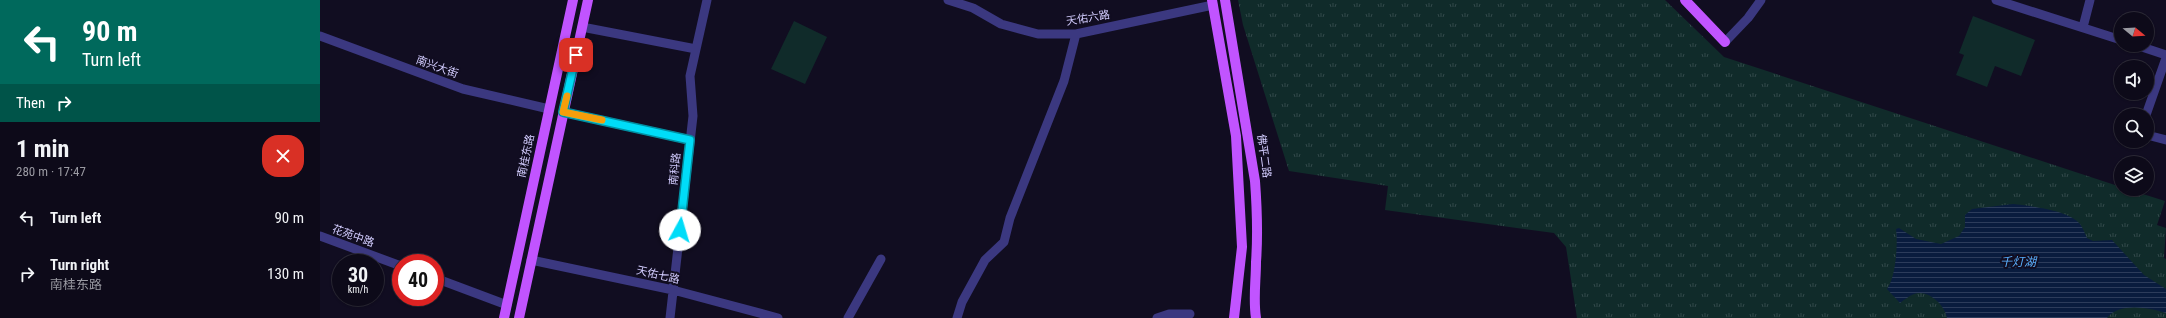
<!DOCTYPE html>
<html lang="en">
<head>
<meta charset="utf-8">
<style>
	:root { --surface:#0d0a19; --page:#1b1826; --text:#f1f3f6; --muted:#9a9aa2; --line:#2d2b38 }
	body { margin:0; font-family:"Roboto Condensed","Noto Sans SC",sans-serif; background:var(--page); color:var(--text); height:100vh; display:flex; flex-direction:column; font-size:15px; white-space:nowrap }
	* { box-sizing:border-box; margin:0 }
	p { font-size:13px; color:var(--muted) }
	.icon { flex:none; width:22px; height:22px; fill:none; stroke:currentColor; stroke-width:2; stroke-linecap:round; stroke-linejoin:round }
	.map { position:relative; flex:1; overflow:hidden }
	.details { display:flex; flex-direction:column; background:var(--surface); width:320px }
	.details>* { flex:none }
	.top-card { background:#00695c; color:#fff; overflow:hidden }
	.needle { width:26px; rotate:108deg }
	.buttons { position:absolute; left:1794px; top:12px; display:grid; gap:8px }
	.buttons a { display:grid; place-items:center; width:40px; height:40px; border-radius:50%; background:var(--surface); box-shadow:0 1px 3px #0004,0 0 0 1px var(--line); font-size:20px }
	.speed { position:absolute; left:12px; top:254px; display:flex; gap:8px; font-size:20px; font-weight:700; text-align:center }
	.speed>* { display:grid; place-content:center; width:52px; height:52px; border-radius:50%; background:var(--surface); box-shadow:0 1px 3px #0004,0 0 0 1px var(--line); line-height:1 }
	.speed small { font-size:10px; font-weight:400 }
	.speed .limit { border:6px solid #d22; background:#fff; color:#111 }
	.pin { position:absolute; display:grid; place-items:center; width:34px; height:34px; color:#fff; margin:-17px; border-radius:8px; box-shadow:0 2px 6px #0006 }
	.me { position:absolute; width:44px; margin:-22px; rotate:6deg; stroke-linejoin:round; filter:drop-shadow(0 0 3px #0008) }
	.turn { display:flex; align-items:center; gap:14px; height:84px; padding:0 16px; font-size:18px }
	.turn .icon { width:52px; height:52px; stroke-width:2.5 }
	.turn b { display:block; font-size:28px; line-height:34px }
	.then { display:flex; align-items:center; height:38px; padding:0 16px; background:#0003; gap:8px; font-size:15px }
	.round { display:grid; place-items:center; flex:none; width:42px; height:42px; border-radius:16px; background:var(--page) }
	.head { display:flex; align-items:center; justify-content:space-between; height:68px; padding:0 16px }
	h1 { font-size:24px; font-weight:700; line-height:30px }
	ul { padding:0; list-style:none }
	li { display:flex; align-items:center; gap:12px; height:56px; padding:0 16px }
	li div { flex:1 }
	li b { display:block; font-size:15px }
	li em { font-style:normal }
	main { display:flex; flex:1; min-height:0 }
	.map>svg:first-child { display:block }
</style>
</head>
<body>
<main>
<section class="details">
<div class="top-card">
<div class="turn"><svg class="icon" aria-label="left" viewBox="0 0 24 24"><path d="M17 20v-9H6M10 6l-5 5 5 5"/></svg><div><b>90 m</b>Turn left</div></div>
<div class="then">Then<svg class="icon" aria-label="right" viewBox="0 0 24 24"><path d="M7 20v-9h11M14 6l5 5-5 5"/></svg></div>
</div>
<div class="head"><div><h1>1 min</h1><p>280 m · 17:47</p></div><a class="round" style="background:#d93025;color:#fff"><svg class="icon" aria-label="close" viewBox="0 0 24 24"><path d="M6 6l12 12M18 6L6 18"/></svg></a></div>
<ul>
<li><svg class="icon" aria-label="left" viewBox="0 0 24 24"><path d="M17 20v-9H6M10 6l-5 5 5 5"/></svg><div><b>Turn left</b></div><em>90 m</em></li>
<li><svg class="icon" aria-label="right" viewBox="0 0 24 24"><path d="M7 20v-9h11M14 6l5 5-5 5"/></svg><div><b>Turn right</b><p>南桂东路</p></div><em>130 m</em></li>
</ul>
</section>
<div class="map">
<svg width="1846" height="318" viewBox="0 0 1846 318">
	<defs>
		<pattern id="grass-tufts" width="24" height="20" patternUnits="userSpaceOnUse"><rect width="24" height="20" fill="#102b2a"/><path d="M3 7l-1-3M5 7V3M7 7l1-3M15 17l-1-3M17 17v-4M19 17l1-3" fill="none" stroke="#32494a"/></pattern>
		<pattern id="water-rules" width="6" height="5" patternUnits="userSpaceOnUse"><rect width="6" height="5" fill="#091c3e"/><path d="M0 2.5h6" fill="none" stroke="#2c3c5b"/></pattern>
	</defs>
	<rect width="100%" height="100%" fill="#110d21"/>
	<path fill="url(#grass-tufts)" d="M918,0H1345L1404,57L1801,187V189H1807L1845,201L1837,225L1846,228L1844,258L1846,259V318H1257L1246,247L1234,233L1065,210L1068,186L969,171L923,25Z"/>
	<path fill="#102b2a" d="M1653,16L1715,40L1701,76L1675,66L1667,87L1636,75L1644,55L1639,53Z
		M474,21L507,37L485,84L451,69Z"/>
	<path fill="url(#water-rules)" d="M1693,204C1710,206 1749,210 1760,224C1763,228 1765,234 1767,238L1773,241L1792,240L1824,275L1846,289V313C1830,308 1799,302 1787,318H1627C1625,305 1608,289 1594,294C1589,296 1584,300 1580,303L1567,289C1576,277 1578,244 1576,229L1579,228L1596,239L1621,244L1639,236L1645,227V215L1652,209Z"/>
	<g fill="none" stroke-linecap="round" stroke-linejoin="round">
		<path stroke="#3b3880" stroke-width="9" d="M628,0L653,8L681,24L718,34H756L893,5
			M1676,0L1801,40
			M262,27L376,49
			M1763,27L1770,0
			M0,36L143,89L229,109
			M1405,42L1428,18L1441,0
			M1816,45L1846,55
			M243,112L370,140
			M1826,115L1846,58
			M1827,135L1846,140
			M0,236L81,266
			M211,260L353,290L458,318
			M115,278L187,305
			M350,318L373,116L370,76L387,0
			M528,318L561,259
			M637,318L642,302L665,260L684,242L690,218L744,81L756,34
			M837,318L849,314H870"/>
		<path stroke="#c154ff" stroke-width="10" d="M892,0L916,136L922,247L914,318
			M905,0L935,181C937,208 938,235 936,262C936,281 933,299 936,318
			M1365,0L1405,42
			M184,318L253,0
			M199,318L268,0"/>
	</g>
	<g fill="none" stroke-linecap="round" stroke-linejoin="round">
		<g stroke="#008fa1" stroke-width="10">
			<path id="route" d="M256,55L243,112L370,140L360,230"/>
		</g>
		<use href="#route" stroke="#00dcf8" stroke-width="7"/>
		<path stroke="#f59e0b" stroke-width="7" d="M247,96L243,112L282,120"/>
	</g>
	<g text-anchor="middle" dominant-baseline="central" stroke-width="4" stroke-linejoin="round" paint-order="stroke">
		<g font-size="11" fill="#d3cdff" stroke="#110d21">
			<text transform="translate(768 18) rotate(-9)">天佑六路</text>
			<text transform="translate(117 67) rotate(20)">南兴大街</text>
			<text transform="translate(206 156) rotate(-78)">南桂东路</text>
			<text transform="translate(944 156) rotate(82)">佛平二路</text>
			<text transform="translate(355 169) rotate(-84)">南科路</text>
			<text transform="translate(33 236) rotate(20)">花苑中路</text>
			<text transform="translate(338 275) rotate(13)">天佑七路</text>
		</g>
		<g font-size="12" font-style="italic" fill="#5bb1ff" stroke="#110d21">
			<text x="1698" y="262">千灯湖</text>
		</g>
	</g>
</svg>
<div class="buttons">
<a><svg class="needle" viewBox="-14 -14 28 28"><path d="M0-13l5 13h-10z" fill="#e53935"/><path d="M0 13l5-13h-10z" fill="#9a9aa2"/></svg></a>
<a><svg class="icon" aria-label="sound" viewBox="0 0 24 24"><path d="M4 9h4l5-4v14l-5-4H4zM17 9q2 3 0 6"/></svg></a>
<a><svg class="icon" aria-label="search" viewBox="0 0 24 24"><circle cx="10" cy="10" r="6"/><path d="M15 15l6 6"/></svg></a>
<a><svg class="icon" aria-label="layers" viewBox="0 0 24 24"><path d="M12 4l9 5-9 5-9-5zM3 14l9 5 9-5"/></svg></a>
</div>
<div class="speed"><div>30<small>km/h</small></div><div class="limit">40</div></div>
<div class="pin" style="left:256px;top:55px;background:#d93025"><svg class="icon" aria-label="arrive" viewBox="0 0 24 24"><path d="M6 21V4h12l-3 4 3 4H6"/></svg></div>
<svg class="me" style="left:360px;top:230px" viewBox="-20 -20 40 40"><circle r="19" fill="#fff"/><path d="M0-13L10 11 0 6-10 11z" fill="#00dcf8"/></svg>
</div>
</main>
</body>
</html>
